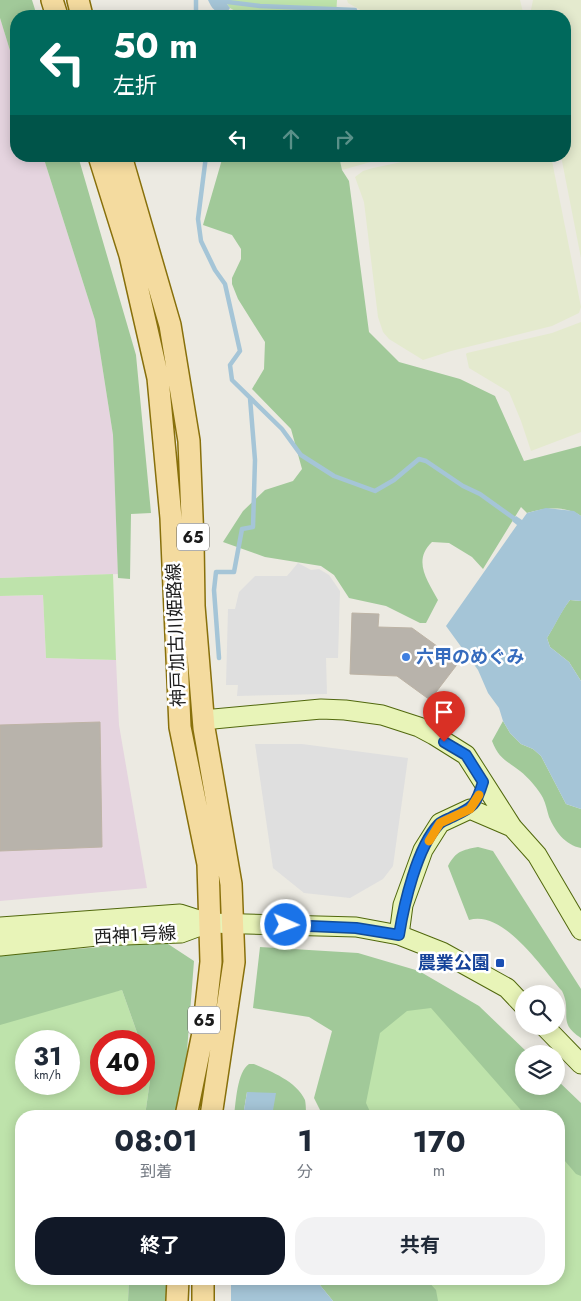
<!DOCTYPE html>
<html lang="ja">
<head>
<meta charset="utf-8">
<style>
	:root { --surface:#fff; --page:#f2f2f3; --text:#1f2937; --muted:#747a83; --accent:#111827 }
	body { margin:0; font-family:Jost,"Noto Sans JP",sans-serif; background:var(--page); color:var(--text); height:100vh; display:flex; flex-direction:column; font-size:19px; white-space:nowrap }
	* { box-sizing:border-box; margin:0 }
	p { font-size:16px; color:var(--muted) }
	.icon { flex:none; width:28px; height:28px; fill:none; stroke:currentColor; stroke-width:2; stroke-linecap:round; stroke-linejoin:round }
	.map { position:relative; flex:1; overflow:hidden }
	.sheet { position:absolute; left:15px; top:1110px; width:550px; height:175px; display:flex; flex-direction:column; background:var(--surface); border-radius:20px; box-shadow:0 2px 12px #0003 }
	.sheet>* { flex:none }
	.hud { position:absolute; left:10px; top:10px; width:561px; height:152px; border-radius:20px; box-shadow:0 2px 12px #0003; background:#00695c; color:#fff; overflow:hidden }
	.fabs { position:absolute; left:515px; top:985px; display:grid; gap:10px }
	.fabs a { display:grid; place-items:center; width:50px; height:50px; border-radius:50%; background:var(--surface); box-shadow:0 2px 12px #0003; font-size:25px }
	.speed { position:absolute; left:15px; top:1030px; display:flex; gap:10px; font-size:25px; font-weight:700; text-align:center }
	.speed>* { display:grid; place-content:center; width:65px; height:65px; border-radius:50%; background:var(--surface); box-shadow:0 2px 12px #0003; line-height:1 }
	.speed small { font-size:12px; font-weight:400 }
	.speed .limit { border:8px solid #d22; background:#fff; color:#111 }
	.pin { position:absolute; display:grid; place-items:center; width:42px; height:42px; color:#fff; margin:-51px -21px; border-radius:50% 50% 50% 0; rotate:-45deg; box-shadow:0 0 5px #0007 }
	.pin .icon { rotate:45deg }
	.me { position:absolute; width:55px; margin:-28px; rotate:92deg; stroke-linejoin:round; filter:drop-shadow(0 0 4px #0008) }
	.turn { display:flex; align-items:center; gap:18px; height:105px; padding:0 20px; font-size:22px }
	.turn .icon { width:65px; height:65px; stroke-width:2.5 }
	.turn b { display:block; font-size:35px; line-height:42px }
	.lanes { display:flex; align-items:center; height:48px; padding:0 20px; background:#0003; justify-content:center; gap:25px; direction:ltr }
	.lanes .off { opacity:.35 }
	.eta { display:flex; justify-content:space-evenly; align-items:center; height:85px; text-align:center }
	.eta b { font-size:30px; font-weight:700; line-height:35px }
	.button { display:flex; gap:10px; margin-top:auto; padding:10px 20px }
	.button a { flex:1; height:58px; border-radius:20px; background:var(--accent); color:#fff; font-size:20px; font-weight:700; line-height:58px; text-align:center }
	.button a+a { background:var(--page); color:var(--text) }
	.map>svg:first-child { display:block }
</style>
</head>
<body>
<div class="map">
<svg width="581" height="1301" viewBox="0 0 581 1301">
	<rect width="100%" height="100%" fill="#eceae2"/>
	<path fill="#e5d4df" d="M0,18L16,70V156H43L95,320L113,435L118,574L0,578Z
		M43,595L46,658L116,660L119,725L147,888L0,901V596Z"/>
	<path fill="#e4eace" d="M347,0H520L524,16H452L364,12L348,3Z
		M533,0H581V258L561,156H565V16H533L531,10Z
		M339,156H392L342,170Z
		M430,156H551L581,307L579,313L552,326L451,351L423,360L389,339L383,332L378,317L364,202L355,177L363,171L373,168Z
		M581,322V432L531,451L521,421L509,392L469,368L466,354L467,353L552,333Z"/>
	<path fill="#bee3ab" fill-rule="evenodd" d="M224,0H337L336,16H244L230,8Z
		M113,574L116,660L46,658L43,595L0,596V578Z
		M122,990L140,1041H101V1084H144V1052L151,1073L145,1116H21V1279H129L128,1301H0V1014ZM26,1041H69V1084H26Z
		M429,995L545,1116H343L377,1017Z
		M559,1133L581,1156V1301H399L402,1279H559Z"/>
	<path fill="#a1c999" d="M0,0H32L37,16H16V70L0,18Z
		M43,156H78L136,355L151,513L131,514L130,579L118,578L113,435L95,320Z
		M223,156H339L342,170L349,181L369,332L399,362L460,379L495,396L524,461L581,446V516C565,505 544,508 527,513L521,507L483,569L472,557L449,543L432,542C412,561 428,581 438,600L426,623H420L386,606L349,598L334,575L321,566L265,557L223,542L243,511L265,490L293,481L302,469L291,429L252,389L264,369L265,342L238,299L232,284V278L241,259V249L232,235L203,225Z
		M570,600L581,601V681L569,662L550,647L547,638C555,625 561,611 570,600Z
		M503,721L510,733L521,744L533,749L541,756L566,804L581,809V848C565,845 555,831 549,817C547,811 546,804 543,798C539,790 528,777 520,771C506,760 499,759 492,741Z
		M478,847L493,851L581,989V1038C556,1022 573,1013 562,991C542,968 503,909 469,920L448,866C456,851 462,850 478,847Z
		M165,942L194,961L182,1116H145L151,1073L144,1052V1041H140L122,990L0,1025V955Z
		M260,947L358,953L419,971L479,1006L529,1054H524V1086H556V1079L581,1103V1176L576,1174L559,1154V1116H526L431,1008L407,1011L380,1033L366,1103L372,1116H323L314,1098L332,1031L309,1017L253,1008Z
		M249,1064H254C272,1072 296,1081 305,1100C306,1105 306,1112 306,1116H272L247,1092L243,1116H234C236,1102 237,1072 249,1064Z
		M129,1279H169L167,1301H128Z
		M315,1279H426L436,1290L438,1301H333Z"/>
	<path fill="#dfdfdf" d="M298,563L311,570L319,569L329,575L340,591L338,658H326L327,694L237,696L238,685H226L228,609H235L239,592L255,576H287Z
		M255,744H302L408,758L393,866L383,879L350,898L304,893L273,868Z"/>
	<path fill="#a5c5d7" d="M208,0H224L230,8L225,15C215,12 212,9 208,0Z
		M546,508L574,511L581,516V601L570,600C562,610 555,626 547,638L550,647L569,662L581,681V809L566,804L541,756L533,749L521,744L510,733L503,721L499,708L488,693L478,670L446,626L517,525L512,521L516,516L522,520L527,513Z
		M247,1092L276,1093L272,1116H243Z
		M231,1279H315L333,1301H231Z"/>
	<g fill="none" stroke-linecap="round" stroke-linejoin="round">
		<path stroke="#a5c5d7" stroke-width="4.5" d="M220,1L260,6L355,10
			M196,16V0
			M206,156L198,219L201,241L215,270L225,284L240,351L230,365L232,380L282,429L301,455L334,476L375,491L394,480L419,459L426,461L463,486L480,494L519,522
			M219,658L214,590L216,572H234L242,529L253,527L255,460L250,398"/>
	</g>
	<path fill="#b8b3ab" stroke="#bdb3a5" d="M352,613L379,614L378,627L412,628L459,662L430,700L397,676L350,674Z
		M100,722L102,847L0,851V725Z"/>
	<g fill="none" stroke-linecap="round" stroke-linejoin="round">
		<g stroke="#51680d" stroke-width="21">
			<path id="secondary" d="M203,720L321,709L345,710L382,715L419,727L434,735L466,755L512,827L537,855L581,930
				M0,927L180,914L208,923L356,927L399,935L442,952L507,988L524,1006
				M399,935L403,905L423,850L440,823L470,809L512,827
				M0,946L97,936L181,933L208,923
				M544,1026L581,1064"/>
		</g>
		<g stroke="#88700b" stroke-width="24">
			<path id="primary" d="M52,0L57,16
				M78,0L82,16
				M99,156L130,255L158,378L171,518L180,727L208,864L211,962L203,1033L186,1116
				M121,156L170,325L189,441L193,542L194,606L204,728L231,884L234,962L211,1116
				M177,1301L178,1279
				M203,1301V1279"/>
		</g>
		<use href="#secondary" stroke="#e8f4b8" stroke-width="19"/>
		<use href="#primary" stroke="#f4db9f" stroke-width="21"/>
	</g>
	<g fill="none" stroke-linecap="round" stroke-linejoin="round">
		<g stroke="#114b97" stroke-width="12">
			<path id="route" d="M286,925L356,928L399,935C404,904 417,847 439,824C442,821 448,819 452,817C474,807 476,805 483,782L466,755L444,742"/>
		</g>
		<use href="#route" stroke="#1a73e8" stroke-width="9"/>
		<path stroke="#f59e0b" stroke-width="9" d="M429,841L440,823L470,809L479,795"/>
	</g>
	<circle fill="#3f7fe0" stroke="#fff" stroke-width="2" cx="406" cy="657" r="5"/>
	<rect fill="#1a4fb4" stroke="#fff" stroke-width="2" x="495" y="958" width="10" height="10" rx="2.5"/>
	<g text-anchor="middle" dominant-baseline="central" stroke-width="5" stroke-linejoin="round" paint-order="stroke">
		<g fill="#fff" stroke="#5f5f5f" stroke-width="1">
			<rect x="177" y="523.5" width="32" height="27" rx="4"/>
			<rect x="188" y="1006.5" width="32" height="27" rx="4"/>
		</g>
		<g font-size="16" font-weight="bold" fill="#1b1b1b">
			<text x="193" y="537">65</text>
			<text x="204" y="1020">65</text>
		</g>
		<g font-size="18" fill="#1b1b1b" stroke="#fff">
			<text transform="translate(176 635) rotate(-92)">神戸加古川姫路線</text>
			<text transform="translate(135 935) rotate(-3)">西神１号線</text>
		</g>
		<g font-size="18" font-weight="bold" fill="#366cbe" stroke="#fff" text-anchor="start">
			<text x="416" y="657">六甲のめぐみ</text>
		</g>
		<g font-size="18" font-weight="bold" fill="#164399" stroke="#fff" text-anchor="end">
			<text x="490" y="963">農業公園</text>
		</g>
	</g>
</svg>
<div class="fabs">
<a><svg class="icon" aria-label="search" viewBox="0 0 24 24"><circle cx="10" cy="10" r="6"/><path d="M15 15l6 6"/></svg></a>
<a><svg class="icon" aria-label="layers" viewBox="0 0 24 24"><path d="M12 4l9 5-9 5-9-5zM3 14l9 5 9-5"/></svg></a>
</div>
<div class="speed"><div>31<small>km/h</small></div><div class="limit">40</div></div>
<div class="pin" style="left:444px;top:742px;background:#d93025"><svg class="icon" aria-label="arrive" viewBox="0 0 24 24"><path d="M6 21V4h12l-3 4 3 4H6"/></svg></div>
<svg class="me" style="left:286px;top:925px" viewBox="-20 -20 40 40"><circle r="17" fill="#1a73e8" stroke="#fff" stroke-width="3"/><path d="M0-11L8 9 0 5-8 9z" fill="#fff"/></svg>
<div class="hud">
<div class="turn"><svg class="icon" aria-label="left" viewBox="0 0 24 24"><path d="M17 20v-9H6M10 6l-5 5 5 5"/></svg><div><b>50 m</b>左折</div></div>
<div class="lanes"><svg class="icon" aria-label="left" viewBox="0 0 24 24"><path d="M17 20v-9H6M10 6l-5 5 5 5"/></svg><svg class="icon off" aria-label="ahead" viewBox="0 0 24 24"><path d="M12 20V5M6 11l6-6 6 6"/></svg><svg class="icon off" aria-label="right" viewBox="0 0 24 24"><path d="M7 20v-9h11M14 6l5 5-5 5"/></svg></div>
</div>
<section class="sheet">
<div class="eta">
<div><b>08:01</b><p>到着</p></div>
<div><b>1</b><p>分</p></div>
<div><b>170</b><p>m</p></div>
</div>
<div class="button"><a>終了</a><a>共有</a></div>
</section>
</div>
</body>
</html>
